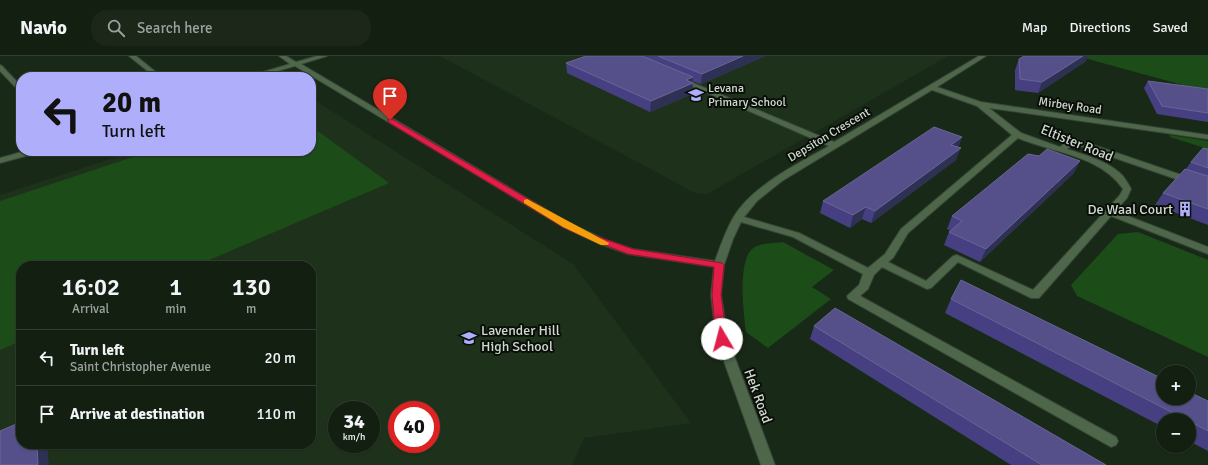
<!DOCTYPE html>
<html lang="en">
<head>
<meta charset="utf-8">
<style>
	:root { --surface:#131f11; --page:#1c271a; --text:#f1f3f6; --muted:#9da29f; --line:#323d31 }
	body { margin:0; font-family:Signika,sans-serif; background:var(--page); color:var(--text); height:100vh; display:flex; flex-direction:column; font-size:15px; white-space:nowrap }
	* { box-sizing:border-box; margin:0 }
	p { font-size:13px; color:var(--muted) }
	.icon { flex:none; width:22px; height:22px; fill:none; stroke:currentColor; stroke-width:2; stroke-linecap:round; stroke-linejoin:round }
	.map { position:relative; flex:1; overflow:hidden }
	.panel { position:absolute; left:16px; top:205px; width:300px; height:188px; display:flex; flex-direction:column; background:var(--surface); border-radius:16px; box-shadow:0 1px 3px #0004,0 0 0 1px var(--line) }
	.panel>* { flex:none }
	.top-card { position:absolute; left:16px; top:16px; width:300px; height:84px; border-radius:16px; box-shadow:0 1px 3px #0004,0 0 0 1px var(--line); background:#afaefa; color:#111; overflow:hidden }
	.fabs { position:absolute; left:1156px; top:309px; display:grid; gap:8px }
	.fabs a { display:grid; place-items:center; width:40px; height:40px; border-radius:50%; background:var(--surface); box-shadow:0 1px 3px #0004,0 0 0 1px var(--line); font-size:20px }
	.speed { position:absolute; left:328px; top:345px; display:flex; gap:8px; font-size:20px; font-weight:700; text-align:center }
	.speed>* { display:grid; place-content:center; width:52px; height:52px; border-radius:50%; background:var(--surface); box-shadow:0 1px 3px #0004,0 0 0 1px var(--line); line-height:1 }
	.speed small { font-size:10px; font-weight:400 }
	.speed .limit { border:6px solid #d22; background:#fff; color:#111 }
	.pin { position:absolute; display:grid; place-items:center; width:34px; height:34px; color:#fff; margin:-41px -17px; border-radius:50% 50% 50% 0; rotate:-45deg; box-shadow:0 0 4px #0007 }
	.pin .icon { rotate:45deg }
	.me { position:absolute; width:44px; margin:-22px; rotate:352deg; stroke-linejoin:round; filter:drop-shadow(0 0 3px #0008) }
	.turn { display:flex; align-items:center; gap:14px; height:84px; padding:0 20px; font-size:18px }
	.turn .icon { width:52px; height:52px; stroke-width:2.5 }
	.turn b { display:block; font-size:28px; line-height:34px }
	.eta { display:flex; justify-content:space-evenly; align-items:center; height:68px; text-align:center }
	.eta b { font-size:24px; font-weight:600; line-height:28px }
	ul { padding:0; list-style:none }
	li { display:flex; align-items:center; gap:12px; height:56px; padding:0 20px; border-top:1px solid var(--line) }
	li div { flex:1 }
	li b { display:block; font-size:15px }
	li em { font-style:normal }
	header { display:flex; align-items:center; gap:24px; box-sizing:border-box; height:56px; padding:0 20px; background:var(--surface); border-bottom:1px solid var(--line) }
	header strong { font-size:19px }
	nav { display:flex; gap:22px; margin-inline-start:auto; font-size:14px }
	.search { width:280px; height:36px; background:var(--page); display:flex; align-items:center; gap:10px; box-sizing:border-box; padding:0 14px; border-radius:16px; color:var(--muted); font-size:15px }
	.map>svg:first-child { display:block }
</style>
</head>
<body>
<header>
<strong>Navio</strong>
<div class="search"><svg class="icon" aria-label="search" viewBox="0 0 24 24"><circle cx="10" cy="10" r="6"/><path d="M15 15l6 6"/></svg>Search here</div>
<nav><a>Map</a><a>Directions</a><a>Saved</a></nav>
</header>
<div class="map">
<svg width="1208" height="409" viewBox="0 0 1208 409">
	<rect width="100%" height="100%" fill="#192917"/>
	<path fill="#1e321b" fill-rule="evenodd" d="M440,0H948L707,138L695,137Z
		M311,42L573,208L691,367L584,382L572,409H0V139L135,95H311ZM21,210H311V388H21ZM337,354H371V388H337ZM397,354H431V388H397Z"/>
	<path fill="#1c4c18" d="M1077,0H1208V36Z
		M311,70L389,127L195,210H21V285L0,294V145L151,95H311Z
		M1170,79L1208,85V93L1170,81Z
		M1138,176L1208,204V301L1077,240L1071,229L1118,178Z
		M783,186L834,214L812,231L831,243L768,292L746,276C744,259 736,201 755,191C762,187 775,187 783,186Z"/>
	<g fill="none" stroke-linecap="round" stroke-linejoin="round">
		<g stroke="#364534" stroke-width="2">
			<path id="minor" d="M129,0H136L162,21H155Z
				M279,0H286L296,6L317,0H327L301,8L569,167L606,184L633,193L715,205C720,191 725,176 733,162C752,130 797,108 829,90L680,25V23H684L834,86L979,0H986L937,31L981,46L1208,79V83L989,52L1021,77L1060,91L1070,83H1076L1208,128V134L1074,88L1067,93C1085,99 1109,105 1123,120C1126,124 1129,129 1131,133L1127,142L1115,155L1208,191V198L1111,160L1039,242H1031L958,206L931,232L927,233L882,211L874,219L868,233L860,240L1116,381L1118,385L1116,389L1111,391L848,243L847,240L859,229L863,218L793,181L741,166L733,183L724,209L721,239L728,283L775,409H761L716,283L711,239L714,211L628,198L600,188L563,171L295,10L256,21H246L290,8ZM932,34L977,50L1012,79L901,173L885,198L868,212L799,177L744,161L757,145L782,125ZM1018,82C1053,97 1100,99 1123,133L1120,139L1033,234L957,199L953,200L926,225L888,206L893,202L908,177Z
				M0,9L2,10L21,30V36L19,35L0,15Z
				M25,95H38L37,97L0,107V102Z"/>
		</g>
		<use href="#minor" fill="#4e674b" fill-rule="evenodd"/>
	</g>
	<path fill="#464082" d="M586,0H765L701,28L692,25V27H693L692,38L650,56L567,17L566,7Z
		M1019,3L1086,5L1038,37L1015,34V14Z
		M1148,25L1208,33V66L1157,58L1144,32Z
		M958,91L956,104L871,167L862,163L850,172L820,157L823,145Z
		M1208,93V169L1155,149L1163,137L1186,113L1191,106Z
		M1074,117L980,206L944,189L949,176L951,175L947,173L952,160Z
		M951,243L1208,345V395L1189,385V364H1163V371L945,257Z
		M814,270L1106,409H1011L810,283Z"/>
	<path fill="#2e3054" d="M743,0H765L701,28L702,18Z
		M1083,0H1088L1086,5L1038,37L1042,26Z
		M693,21L692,38L650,56L651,45L686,24Z
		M962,81L958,93L951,89Z
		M961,92L956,104L871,167L875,155Z
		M1080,105L1074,117L980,206L986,193Z
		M866,151L862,163L850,172L853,159Z
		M37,388H47L49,409H38Z"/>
	<path fill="#55508a" stroke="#686695" d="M586,0H642L693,21L686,24L693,27L651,45L566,7Z
		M658,0H743L702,18Z
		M1024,0H1083L1042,26L1020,23L1019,3Z
		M1148,25L1208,33V57L1162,50Z
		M934,71L962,81L951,89L961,92L875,155L866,151L853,159L823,145Z
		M1203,92L1208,93V112L1191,106Z
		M1047,93L1080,105L986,193L949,176L962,165L952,160L1028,98L1039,100Z
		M1185,113L1208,120V153L1163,137Z
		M961,224L1163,323V342H1189V336L1208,345V375L1189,365V364H1187L951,243Z
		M835,252L1106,409H1042L814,270Z
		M21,366V388H37L38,409H0V375Z"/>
	<path fill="#e11d48" stroke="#92132f" d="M388,63H392L569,167L590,178L633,193L722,207L724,209L721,239L727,283L725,286H718L716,283L712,239L714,211L628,198L584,181L563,171L388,66Z"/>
	<path fill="#f59e0b" d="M527,143L609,187L608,189H601L563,171L524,147V144Z"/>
	<defs>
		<g id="school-bare" transform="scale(1.2)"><path d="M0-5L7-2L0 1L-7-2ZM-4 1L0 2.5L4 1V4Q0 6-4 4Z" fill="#afaefa" stroke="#090f08" stroke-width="2.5" paint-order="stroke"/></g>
		<g id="building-bare" transform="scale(1.2)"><path d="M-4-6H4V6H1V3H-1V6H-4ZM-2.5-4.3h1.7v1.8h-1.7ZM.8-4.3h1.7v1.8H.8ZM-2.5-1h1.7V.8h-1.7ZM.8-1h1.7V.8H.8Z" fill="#afaefa" stroke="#090f08" stroke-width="2.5" paint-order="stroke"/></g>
	</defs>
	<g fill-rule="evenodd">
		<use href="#school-bare" x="696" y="39"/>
		<use href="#building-bare" x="1185" y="153"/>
		<use href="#school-bare" x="469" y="282"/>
	</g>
	<g text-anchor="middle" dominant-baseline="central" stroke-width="4" stroke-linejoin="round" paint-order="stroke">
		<g font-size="12" fill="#cfd9ce" stroke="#090f08" text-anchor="start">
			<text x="708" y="32">Levana<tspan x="708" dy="14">Primary School</tspan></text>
		</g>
		<g font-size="12" fill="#cfd9ce" stroke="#090f08">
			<text transform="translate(1070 50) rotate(8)">Mirbey Road</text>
			<text transform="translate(829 79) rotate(-31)">Depsiton Crescent</text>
		</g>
		<g font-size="14" fill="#cfd9ce" stroke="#090f08">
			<text transform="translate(1077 87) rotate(22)">Eltister Road</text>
			<text transform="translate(758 340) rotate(70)">Hek Road</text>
		</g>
		<g font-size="14" fill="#cfd9ce" stroke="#090f08" text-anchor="end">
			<text x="1173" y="153">De Waal Court</text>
			<text x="481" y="274" text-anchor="start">Lavender Hill<tspan x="481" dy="16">High School</tspan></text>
		</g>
	</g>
</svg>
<div class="fabs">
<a>+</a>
<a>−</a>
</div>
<div class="speed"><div>34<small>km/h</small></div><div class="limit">40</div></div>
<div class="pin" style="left:390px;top:64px;background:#d93025"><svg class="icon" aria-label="arrive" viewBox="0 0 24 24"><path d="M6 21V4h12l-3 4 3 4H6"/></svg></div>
<svg class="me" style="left:722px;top:283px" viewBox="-20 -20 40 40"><circle r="19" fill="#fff"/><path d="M0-13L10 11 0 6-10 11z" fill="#e11d48"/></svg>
<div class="top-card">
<div class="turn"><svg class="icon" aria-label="left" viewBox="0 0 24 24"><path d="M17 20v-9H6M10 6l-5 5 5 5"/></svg><div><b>20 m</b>Turn left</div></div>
</div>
<section class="panel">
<div class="eta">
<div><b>16:02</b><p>Arrival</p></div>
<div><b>1</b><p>min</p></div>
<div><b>130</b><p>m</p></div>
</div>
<ul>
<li><svg class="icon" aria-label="left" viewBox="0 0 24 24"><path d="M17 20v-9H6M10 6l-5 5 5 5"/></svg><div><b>Turn left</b><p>Saint Christopher Avenue</p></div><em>20 m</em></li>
<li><svg class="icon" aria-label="arrive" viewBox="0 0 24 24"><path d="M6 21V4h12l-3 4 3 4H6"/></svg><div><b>Arrive at destination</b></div><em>110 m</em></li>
</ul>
</section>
</div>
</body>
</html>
